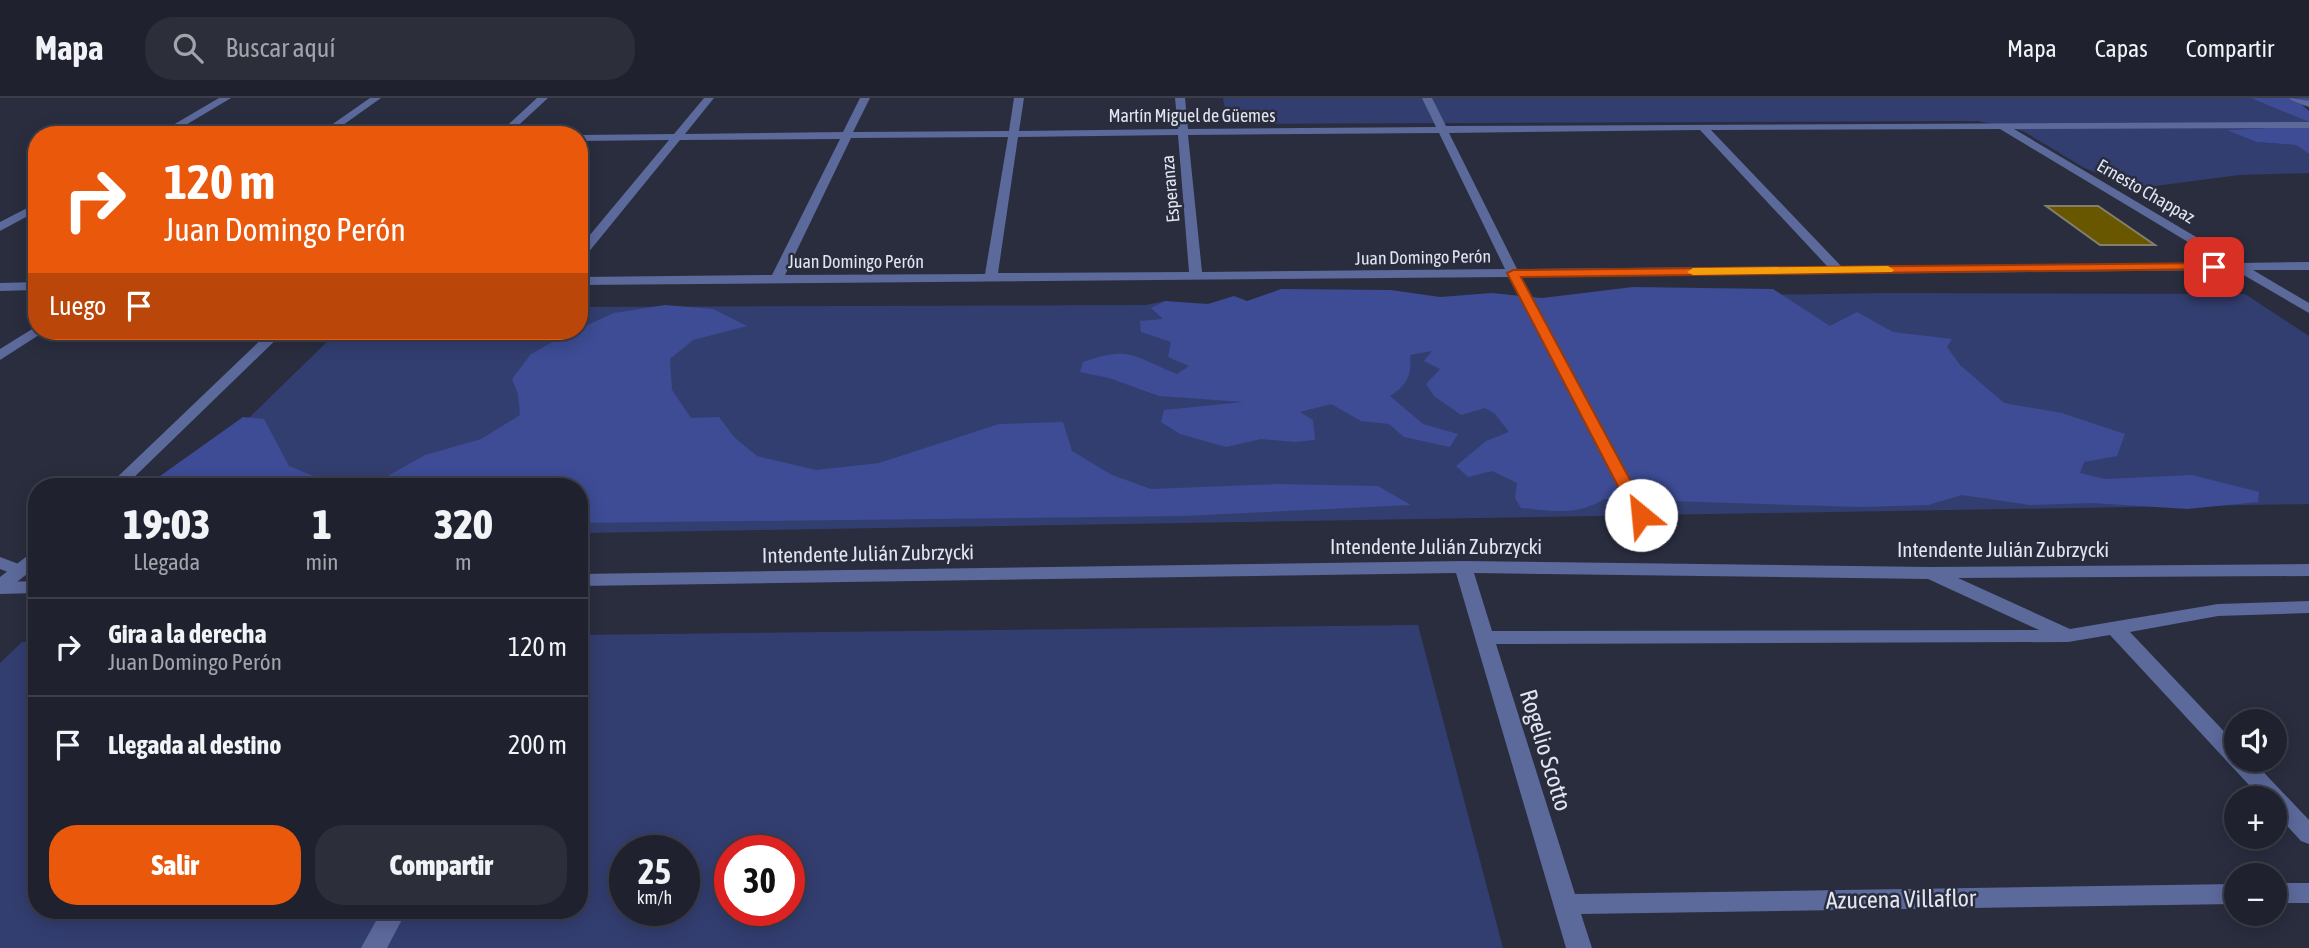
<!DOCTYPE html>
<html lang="es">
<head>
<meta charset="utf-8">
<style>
	:root { --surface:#1f222e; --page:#2c2f3a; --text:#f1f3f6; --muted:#a1a4aa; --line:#3c3f4a; --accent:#ea580c }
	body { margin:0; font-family:"Asap Condensed",sans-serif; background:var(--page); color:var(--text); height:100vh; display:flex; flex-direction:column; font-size:26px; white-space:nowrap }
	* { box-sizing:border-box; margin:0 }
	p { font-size:23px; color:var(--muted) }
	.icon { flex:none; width:38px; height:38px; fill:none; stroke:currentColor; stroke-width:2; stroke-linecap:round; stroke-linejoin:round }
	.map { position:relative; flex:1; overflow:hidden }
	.drawer { position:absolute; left:28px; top:380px; width:560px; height:441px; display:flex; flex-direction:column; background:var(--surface); border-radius:28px; box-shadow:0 4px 18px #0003,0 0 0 2px var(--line) }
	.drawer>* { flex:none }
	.top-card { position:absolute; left:28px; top:28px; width:560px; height:214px; border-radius:28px; box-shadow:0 4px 18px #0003,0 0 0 2px var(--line); background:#ea580c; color:#fff; overflow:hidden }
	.controls { position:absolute; left:2224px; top:611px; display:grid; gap:14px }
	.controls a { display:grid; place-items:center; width:63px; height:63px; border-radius:50%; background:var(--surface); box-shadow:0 4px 18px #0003,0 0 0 2px var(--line); font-size:35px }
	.speed { position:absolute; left:609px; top:737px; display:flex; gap:14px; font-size:35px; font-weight:700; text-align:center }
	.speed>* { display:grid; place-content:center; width:91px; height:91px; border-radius:50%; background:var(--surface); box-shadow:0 4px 18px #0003,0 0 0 2px var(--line); line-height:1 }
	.speed small { font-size:18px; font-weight:400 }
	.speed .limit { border:10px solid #d22; background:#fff; color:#111 }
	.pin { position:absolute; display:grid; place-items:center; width:60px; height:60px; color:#fff; margin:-30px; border-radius:14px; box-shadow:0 4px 10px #0006 }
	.me { position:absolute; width:77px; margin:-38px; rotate:332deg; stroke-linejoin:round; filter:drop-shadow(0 0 5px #0008) }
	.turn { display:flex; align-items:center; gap:24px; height:147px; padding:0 21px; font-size:32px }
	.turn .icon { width:91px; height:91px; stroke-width:2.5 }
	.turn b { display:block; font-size:49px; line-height:60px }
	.then { display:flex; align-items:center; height:66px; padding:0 21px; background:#0003; gap:14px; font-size:26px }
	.eta { display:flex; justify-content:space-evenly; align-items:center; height:119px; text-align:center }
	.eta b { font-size:42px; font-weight:800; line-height:49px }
	.primary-button { display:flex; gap:14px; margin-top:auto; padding:14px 21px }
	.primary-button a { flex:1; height:80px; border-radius:28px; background:var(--accent); color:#fff; font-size:28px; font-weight:800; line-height:80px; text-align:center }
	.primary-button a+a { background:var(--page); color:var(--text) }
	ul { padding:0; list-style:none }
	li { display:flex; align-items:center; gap:21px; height:98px; padding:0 21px; border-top:2px solid var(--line) }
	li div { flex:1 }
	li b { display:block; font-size:26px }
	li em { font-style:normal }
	header { display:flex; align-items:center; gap:42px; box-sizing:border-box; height:98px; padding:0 35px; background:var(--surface); border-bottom:2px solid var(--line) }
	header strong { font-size:33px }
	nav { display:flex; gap:38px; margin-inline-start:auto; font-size:24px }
	.search { width:490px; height:63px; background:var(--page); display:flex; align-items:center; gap:18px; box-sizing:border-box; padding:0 24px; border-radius:28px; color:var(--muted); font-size:26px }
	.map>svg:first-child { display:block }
</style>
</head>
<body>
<header>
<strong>Mapa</strong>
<div class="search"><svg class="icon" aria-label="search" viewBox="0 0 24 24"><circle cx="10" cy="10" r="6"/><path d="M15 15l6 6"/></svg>Buscar aquí</div>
<nav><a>Mapa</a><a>Capas</a><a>Compartir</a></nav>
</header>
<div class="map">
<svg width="2309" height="850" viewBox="0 0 2309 850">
	<rect width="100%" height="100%" fill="#292d3e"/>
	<path fill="#333e70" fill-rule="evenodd" d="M1223,0H2255L2309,24V28L2229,32L2256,44L2296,47L2309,56V75L2239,77L2132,91L2083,69L2023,33L1978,23L1228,26Z
		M1889,195L2245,196L2309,238V406L579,435V388H179L338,233H579V209L1146,207L1165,203L1160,206H1187Z
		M1418,527L1503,850H0V565L22,544H37V812H579V537ZM625,752H684V812H625ZM730,752H789V812H730Z"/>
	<path fill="#3d4c95" d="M2251,0H2309V8L2302,7L2309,13V24Z
		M2309,28V56L2296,47L2256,44L2227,32Z
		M1633,189L1773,191L1830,228L1857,214L1893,234L1952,241L1947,249L1960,267L2004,305L2062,315L2125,336L2117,358L2084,364L2080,375L2105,381L2192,377L2259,394L2258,404L2187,411L2093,405L2030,407L1962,397L1928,407L1861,409L1604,401C1577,418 1551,413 1521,410L1515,400L1517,385L1492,373L1468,379L1456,368L1486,343L1509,334L1495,316L1485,310L1461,317L1434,298L1426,286L1440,271L1424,263L1432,253L1410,257C1412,277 1407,287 1390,298L1423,326L1458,336L1450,349L1404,339L1389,326L1361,323L1331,306L1300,314L1313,322L1315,342L1295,344L1261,341L1226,349L1180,336L1161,324L1164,312L1243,304L1159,298L1109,280L1080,274L1083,264C1132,247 1133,259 1177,276L1189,268L1168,259L1171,244L1141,234L1140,223L1163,221L1151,210L1165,203L1208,206L1234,198L1247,203L1281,191L1391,192L1440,199L1492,195L1542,200Z
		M665,207L713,211L747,228L693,242L670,261L672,292L691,320L719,319L734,339L757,358L816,372L879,365L999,326L1063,324L1072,353L1112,377L1151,391L1276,386L1378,388L1411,407L1184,418L579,425V388H146L243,319L264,321L289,368L324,382L372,387L425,357L481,341L520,317L518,296L512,281L531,256L563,238L614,215Z"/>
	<path fill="#695700" stroke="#847f6b" stroke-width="2" d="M2046,108H2098L2155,147H2100Z"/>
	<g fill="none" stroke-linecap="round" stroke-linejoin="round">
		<path fill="#5c699b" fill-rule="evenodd" d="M219,0H231L169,37H156Z
			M370,0H381L329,37H317Z
			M704,0H714L685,36L843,34L860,0H870L853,34L1009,33L1014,0H1024L1019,33L1178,31L1175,0H1185L1188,31L1436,29L1422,0H1432L1446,28L2309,24V30L2014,31L2240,165L2309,164V172H2253L2309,205V215L2235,172L1521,179L1650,417L1641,422L1632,417L1509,179L579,187V179L772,177L840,41L680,42L583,161L579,162V150L669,42L579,43V37L674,36ZM2000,31L2223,165L1841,168L1711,32ZM1700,32L1827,168L1517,171L1449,35ZM1439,35L1505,171L1202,174L1188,37ZM1178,37L1189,174L998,175L1018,39ZM1008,39L985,176L785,177L851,40Z
			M2289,0L2309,3V9L2291,2Z
			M37,105V113L0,133V124Z
			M37,184V192L0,193V185Z
			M37,228V233H43L42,235L0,262V251Z
			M0,459L24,468L27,472L18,478L0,471Z
			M1463,463L1929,469L2309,466V478L1958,480L2070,531L2218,506L2309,503V515L2218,518L2130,534L2236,646V662H2252L2309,722V746L2301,743L2275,715V700H2261L2110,537L2068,544L1496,546L1575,796L2236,786V806L1581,816L1592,850H1566L1456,475L579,488V476ZM1474,475L1928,481L2039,532L1492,533Z
			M37,483V495L0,496V484Z
			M2275,785H2309V805H2275Z
			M382,812H407L387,850H361Z"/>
		<path fill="#5c699b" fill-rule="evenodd" d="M537,0H548L508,37H497Z
			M270,233H285L125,388H108Z
			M37,454V468L7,492L0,494V479L31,455Z"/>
	</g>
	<path fill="#ea580c" stroke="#983908" stroke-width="2" d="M2214,165L2218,166V171L1521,179L1649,417L1641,422L1633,417L1507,175L1513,172Z"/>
	<path fill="#f59e0b" d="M1888,168L1894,172L1892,174L1693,177L1687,174L1693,170Z"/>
	<g text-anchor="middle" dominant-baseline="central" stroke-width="5" stroke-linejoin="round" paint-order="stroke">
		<g font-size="18" fill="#e1e5f0" stroke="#292d3e">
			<text x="1192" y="17">Martín Miguel de Güemes</text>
			<text transform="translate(1170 91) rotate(-95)">Esperanza</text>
			<text transform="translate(2146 93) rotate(30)">Ernesto Chappaz</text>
			<text transform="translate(1423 159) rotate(-1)">Juan Domingo Perón</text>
			<text x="856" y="163">Juan Domingo Perón</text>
		</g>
		<g font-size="21" fill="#e1e5f0" stroke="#292d3e">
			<text x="1436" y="448">Intendente Julián Zubrzycki</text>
			<text x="2003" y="451">Intendente Julián Zubrzycki</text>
			<text transform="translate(868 455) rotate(-1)">Intendente Julián Zubrzycki</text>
		</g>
		<g font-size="24" fill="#e1e5f0" stroke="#292d3e">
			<text transform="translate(1546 652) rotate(73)">Rogelio Scotto</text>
			<text transform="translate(1901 801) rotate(-1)">Azucena Villaflor</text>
		</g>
	</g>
</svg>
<div class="controls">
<a><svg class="icon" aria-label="sound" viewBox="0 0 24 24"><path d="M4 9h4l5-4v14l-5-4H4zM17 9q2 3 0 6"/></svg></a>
<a>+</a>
<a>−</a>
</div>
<div class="speed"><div>25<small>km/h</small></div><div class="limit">30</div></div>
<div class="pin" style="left:2214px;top:169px;background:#d93025"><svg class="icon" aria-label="arrive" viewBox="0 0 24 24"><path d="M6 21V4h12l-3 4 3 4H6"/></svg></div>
<svg class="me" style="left:1641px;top:417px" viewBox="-20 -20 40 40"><circle r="19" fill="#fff"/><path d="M0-13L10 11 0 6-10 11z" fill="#ea580c"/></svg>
<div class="top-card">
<div class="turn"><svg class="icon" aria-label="right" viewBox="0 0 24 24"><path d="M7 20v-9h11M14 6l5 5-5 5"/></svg><div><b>120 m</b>Juan Domingo Perón</div></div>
<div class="then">Luego<svg class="icon" aria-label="arrive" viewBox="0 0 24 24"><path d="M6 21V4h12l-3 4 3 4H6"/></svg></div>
</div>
<section class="drawer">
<div class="eta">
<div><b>19:03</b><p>Llegada</p></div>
<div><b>1</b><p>min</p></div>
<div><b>320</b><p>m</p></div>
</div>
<ul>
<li><svg class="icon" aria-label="right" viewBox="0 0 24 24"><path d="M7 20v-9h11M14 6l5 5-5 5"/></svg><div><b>Gira a la derecha</b><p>Juan Domingo Perón</p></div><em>120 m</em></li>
<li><svg class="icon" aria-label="arrive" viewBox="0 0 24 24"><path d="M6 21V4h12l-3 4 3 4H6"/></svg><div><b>Llegada al destino</b></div><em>200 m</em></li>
</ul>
<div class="primary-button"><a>Salir</a><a>Compartir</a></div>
</section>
</div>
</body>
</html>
